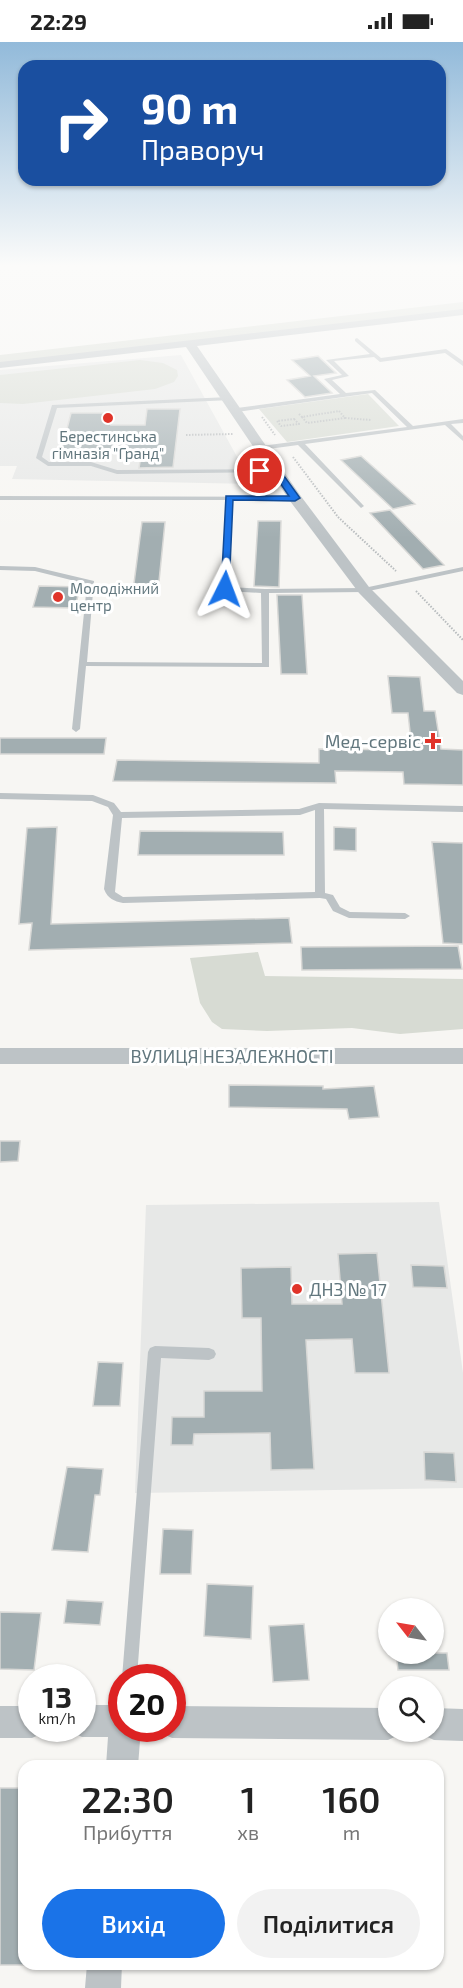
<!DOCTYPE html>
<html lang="uk">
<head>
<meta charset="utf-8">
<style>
	:root { --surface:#fff; --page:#f2f2f2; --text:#222; --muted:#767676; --accent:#1a73e8 }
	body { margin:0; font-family:"Exo 2",sans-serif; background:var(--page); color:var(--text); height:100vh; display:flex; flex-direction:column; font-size:22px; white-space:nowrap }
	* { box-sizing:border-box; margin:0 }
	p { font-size:20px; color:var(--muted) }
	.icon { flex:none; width:33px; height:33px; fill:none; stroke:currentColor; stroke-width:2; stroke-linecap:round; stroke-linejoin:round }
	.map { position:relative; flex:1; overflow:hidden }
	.sheet { position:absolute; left:18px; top:1718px; width:426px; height:210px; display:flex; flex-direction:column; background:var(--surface); border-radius:18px; box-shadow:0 2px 4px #0004 }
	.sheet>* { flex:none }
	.top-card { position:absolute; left:18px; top:18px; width:428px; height:126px; border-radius:18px; box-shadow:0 2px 4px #0004; background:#1a4fa0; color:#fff; overflow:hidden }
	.needle { width:39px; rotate:301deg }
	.tools { position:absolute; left:378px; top:1556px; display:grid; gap:12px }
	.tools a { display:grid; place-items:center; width:66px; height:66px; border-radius:50%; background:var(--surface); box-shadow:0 2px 4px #0004; font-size:30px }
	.speed { position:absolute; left:18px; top:1622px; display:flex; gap:12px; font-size:30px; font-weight:700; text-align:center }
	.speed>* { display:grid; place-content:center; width:78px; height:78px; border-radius:50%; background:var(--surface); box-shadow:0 2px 4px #0004; line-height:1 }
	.speed small { font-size:15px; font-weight:400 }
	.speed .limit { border:9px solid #d22; background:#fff; color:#111 }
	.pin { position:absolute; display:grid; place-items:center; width:51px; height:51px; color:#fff; margin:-26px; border:3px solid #fff; border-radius:50%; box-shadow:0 2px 6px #0007 }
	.me { position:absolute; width:66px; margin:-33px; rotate:3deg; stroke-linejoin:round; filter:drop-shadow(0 0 4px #0008) }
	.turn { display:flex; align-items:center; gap:21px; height:126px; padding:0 24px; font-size:27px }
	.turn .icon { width:78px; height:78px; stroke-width:2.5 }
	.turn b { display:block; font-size:42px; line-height:51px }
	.eta { display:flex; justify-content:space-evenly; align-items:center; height:102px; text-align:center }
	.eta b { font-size:36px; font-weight:600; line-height:42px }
	.action { display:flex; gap:12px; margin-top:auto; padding:12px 24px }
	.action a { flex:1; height:69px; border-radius:36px; background:var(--accent); color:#fff; font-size:24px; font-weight:600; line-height:69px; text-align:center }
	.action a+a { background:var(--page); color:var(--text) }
	.status { display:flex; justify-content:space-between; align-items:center; height:42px; padding:0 30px; background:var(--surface); direction:ltr }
	.status svg { height:16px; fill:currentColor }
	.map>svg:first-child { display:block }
</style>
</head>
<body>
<div class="status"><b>22:29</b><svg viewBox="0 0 49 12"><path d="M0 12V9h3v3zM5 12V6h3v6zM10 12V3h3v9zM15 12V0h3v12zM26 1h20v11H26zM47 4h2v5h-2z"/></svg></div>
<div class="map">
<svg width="463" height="1946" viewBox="0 0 463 1946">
	<rect width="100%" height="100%" fill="#f7f6f3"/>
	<path fill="#e7e8e7" d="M181,313L252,442L12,437L17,424H0V328Z
		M439,1160L463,1331V1446L135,1451L146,1163Z"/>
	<path fill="#d7dbd3" d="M463,260V270L0,323V313Z
		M140,318L163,321L177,328L178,334L174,340L155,347L23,362L0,361V333Z
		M368,352L399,384L287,400L259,367Z
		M258,910L265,934L463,937V987L400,992L352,986L267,989L222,987L212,980L200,961L190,916Z"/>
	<path fill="#a2aeb1" stroke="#d8d8d6" stroke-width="1.5" d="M318,314L336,331L314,334L332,351L305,355L287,338L310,334L292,318Z
		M147,367H180L173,425L139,426L142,408H105L102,419L59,418L71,371H113L111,383H145Z
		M361,414L415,462L393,467L341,418Z
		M390,468L444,523L423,527L370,471Z
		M258,479H281L279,545L254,544Z
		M142,480H165L158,549H133Z
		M39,544L80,545L75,566L33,565Z
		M277,553H302L307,632H281Z
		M388,634L420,635L424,669H435L441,707L463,708V743L404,742L403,730L335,729L336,741L113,739L117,718L319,721V707L412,708L408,671H392Z
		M0,696H106L104,712H0Z
		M57,785L51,882L289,876L292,901L29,908L32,881L19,882L27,786Z
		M334,785L356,786V809L334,808Z
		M140,789L283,790L284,813H138Z
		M432,800L463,801V902L443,901Z
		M458,904L462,927L302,928L301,905Z
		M229,1043L323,1044V1047L374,1044L379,1075L349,1077L347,1067L229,1065Z
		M0,1099H20L18,1119L0,1120Z
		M377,1211L389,1331H355L352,1297L306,1298L314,1427L271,1428L270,1391L194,1392L193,1403H171L172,1375H204V1349H262L261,1276H242L241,1226L291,1225L292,1262H342L338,1212Z
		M411,1223L444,1224L447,1246L413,1245Z
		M98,1320L123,1321L120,1364H93Z
		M424,1410L454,1411L456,1440L425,1438Z
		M67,1425L103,1427L100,1453H95L88,1510L52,1508Z
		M163,1487L193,1488L191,1532H160Z
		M207,1542L253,1544L251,1597L204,1594Z
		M67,1558L103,1560L100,1583L64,1581Z
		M0,1570L41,1571L34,1628L0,1627Z
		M304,1582L309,1638L273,1640L269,1584Z
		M396,1611H447L449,1628H398Z
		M0,1746H24V1923H0Z"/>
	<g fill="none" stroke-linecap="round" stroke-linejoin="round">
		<path stroke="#b8bcbe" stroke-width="2" stroke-dasharray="1.5 1.5" stroke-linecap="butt" d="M339,369L345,376L307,381L302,375Z
			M299,372L302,375
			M262,375L275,393
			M345,376L371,378
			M294,377L299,382L281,384L277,379Z
			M186,393L233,392
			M293,415L338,475L396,529
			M416,549L463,598"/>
		<path fill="#bdc3c6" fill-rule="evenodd" d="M357,296L381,316L446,307L463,319V324L445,311L380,320L374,315L334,319L349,334L332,338L346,351L375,348L413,384L463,377V381L451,382L463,394V399L445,383L305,402L363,463L364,464L361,466L298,403L261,408L258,406L261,404L407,385L372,351L237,370L234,368L237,366L340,352L324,337L342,333L326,318L370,312L355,299V297Z
			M229,355L232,357L231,358L57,366L42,415L49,420H91L117,428L276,427L278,428V430L117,432L91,424H48L36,416L52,363Z
			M0,454L297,455V457L295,458H232L229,545L265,547L364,546L463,525V529L364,550L269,551V625L86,624L80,687L76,690L72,687L87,542L35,529L0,528V524L35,525L94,539L87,620L262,621L261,551L225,549L221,547L226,458H0Z
			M0,751L93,753L114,761L121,770L299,767L319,761L463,764V770L324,767L325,851L333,853L340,865L350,870L405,871L410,874L405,877L349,876L333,869L326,857L320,856L123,861C114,859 108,857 104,847L113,773L108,765L92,759L0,757ZM315,768V850L123,855L115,850L122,776L300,773Z
			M155,1304L209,1306L214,1308L216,1312L214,1316L209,1318L161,1316L137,1635L122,1636L148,1310L150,1306Z"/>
		<path fill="#bdc3c6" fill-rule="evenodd" d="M463,267V273L197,304L300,453L369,545L463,639V653L457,651L359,551L290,459L186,305L0,326V320Z
			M0,1006H463V1022H0Z
			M82,1663H122V1686H141L138,1724H106L108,1695H82L71,1690L69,1686H82Z
			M0,1664H32V1686H45L43,1691L32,1696H0Z
			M172,1664L388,1666V1689H401L399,1693L388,1698L172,1696L161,1691L159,1686H172Z
			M434,1666L463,1667V1699L434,1698L423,1693L421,1689H434Z
			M87,1922H122L121,1946H85Z"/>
	</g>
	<linearGradient id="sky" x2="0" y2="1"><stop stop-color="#92bada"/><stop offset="0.45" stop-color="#fbfbfa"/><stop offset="1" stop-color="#fbfbfa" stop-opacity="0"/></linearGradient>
	<rect width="463" height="496" fill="url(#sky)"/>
	<path fill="#1a73e8" stroke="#114b97" stroke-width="1.5" d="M260,426L279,427L300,456L295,459L233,458L229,547L221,549L226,454H289L274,432L257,431V427Z"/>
	<g fill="#e0342a" stroke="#fff" stroke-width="2">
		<circle cx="108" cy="376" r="6"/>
		<circle cx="58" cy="555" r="6"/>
		<path d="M430 690h6v6h6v6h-6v6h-6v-6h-6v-6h6z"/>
		<circle cx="297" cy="1247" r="6"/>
	</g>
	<g text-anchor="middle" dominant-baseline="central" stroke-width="6" stroke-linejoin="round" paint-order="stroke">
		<g font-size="15" fill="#62777e" stroke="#fff">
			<text x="108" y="394">Берестинська<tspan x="108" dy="17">гімназія "Гранд"</tspan></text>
			<text x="70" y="546" text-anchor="start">Молодіжний<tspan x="70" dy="17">центр</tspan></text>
		</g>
		<g font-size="18" fill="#62777e" stroke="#fff" text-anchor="end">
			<text x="421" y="699">Мед-сервіс</text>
			<text x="309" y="1247" text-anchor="start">ДНЗ № 17</text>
		</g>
		<g font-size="18" fill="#62777e" stroke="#fff">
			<text x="232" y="1014">ВУЛИЦЯ НЕЗАЛЕЖНОСТІ</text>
		</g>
	</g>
</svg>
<div class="tools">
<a><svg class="needle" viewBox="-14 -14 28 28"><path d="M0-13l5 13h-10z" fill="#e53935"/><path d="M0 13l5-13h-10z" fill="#767676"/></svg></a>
<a><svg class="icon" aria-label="search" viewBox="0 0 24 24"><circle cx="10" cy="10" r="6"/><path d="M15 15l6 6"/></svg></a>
</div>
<div class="speed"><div>13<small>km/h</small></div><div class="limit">20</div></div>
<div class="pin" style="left:260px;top:429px;background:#d93025"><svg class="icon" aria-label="arrive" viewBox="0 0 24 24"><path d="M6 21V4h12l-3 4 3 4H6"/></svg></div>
<svg class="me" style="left:225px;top:547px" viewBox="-20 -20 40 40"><path d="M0-17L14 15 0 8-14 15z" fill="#1a73e8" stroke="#fff" stroke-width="4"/></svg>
<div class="top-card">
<div class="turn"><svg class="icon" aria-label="right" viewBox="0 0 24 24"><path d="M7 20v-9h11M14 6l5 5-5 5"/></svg><div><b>90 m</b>Праворуч</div></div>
</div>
<section class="sheet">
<div class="eta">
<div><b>22:30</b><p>Прибуття</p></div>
<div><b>1</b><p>хв</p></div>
<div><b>160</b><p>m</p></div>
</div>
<div class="action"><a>Вихід</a><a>Поділитися</a></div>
</section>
</div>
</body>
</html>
